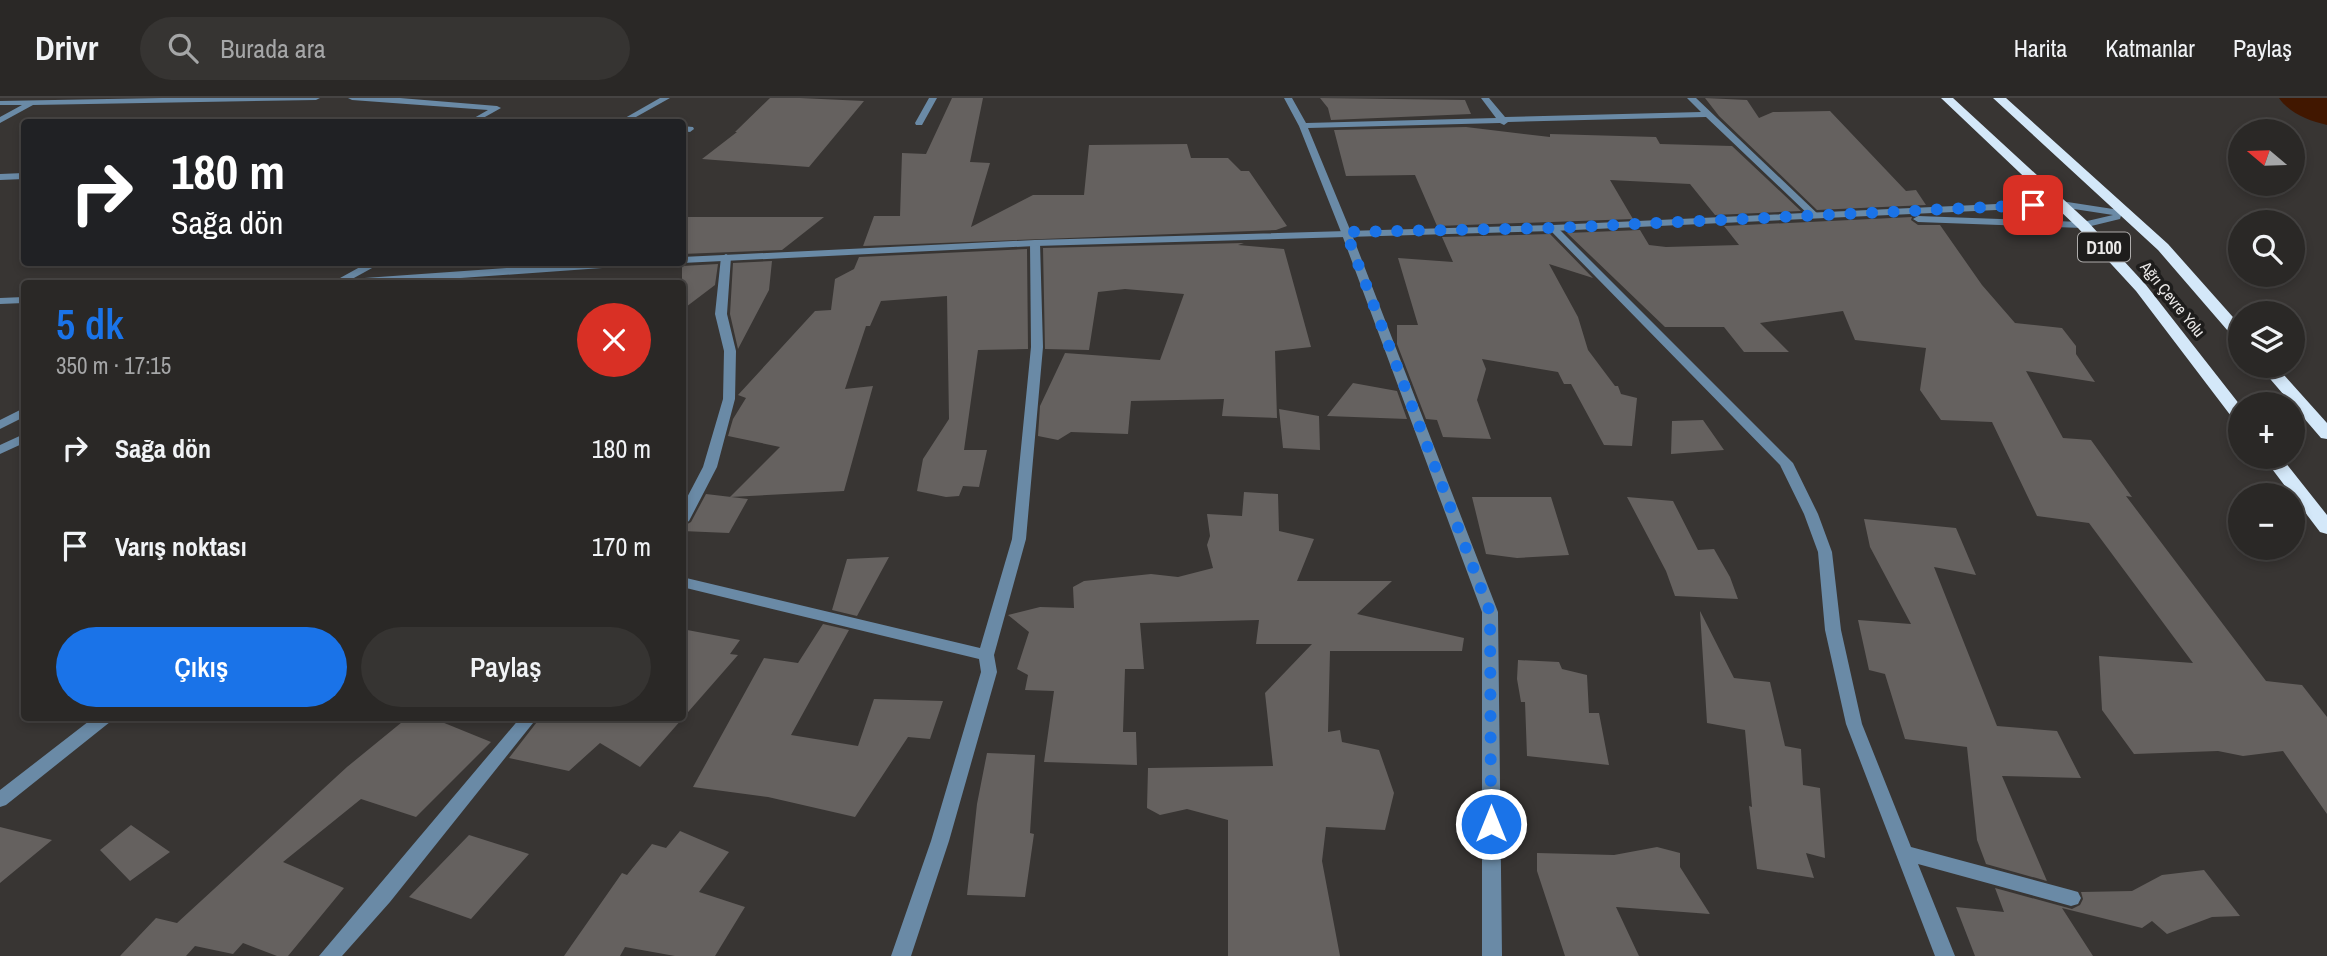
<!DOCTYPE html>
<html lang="tr">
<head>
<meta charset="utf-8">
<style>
	:root { --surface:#2a2826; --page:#363432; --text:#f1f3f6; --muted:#a5a6a7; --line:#464443; --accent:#1a73e8 }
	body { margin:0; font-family:"Archivo Narrow",sans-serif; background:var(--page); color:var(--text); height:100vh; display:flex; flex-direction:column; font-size:26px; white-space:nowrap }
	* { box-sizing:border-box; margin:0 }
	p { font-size:23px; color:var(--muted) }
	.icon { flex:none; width:38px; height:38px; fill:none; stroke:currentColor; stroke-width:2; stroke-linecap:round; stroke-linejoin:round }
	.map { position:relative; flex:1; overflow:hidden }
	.drawer { position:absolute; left:21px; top:182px; width:665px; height:441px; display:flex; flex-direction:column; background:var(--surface); border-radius:7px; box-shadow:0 4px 10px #0003,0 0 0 2px var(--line) }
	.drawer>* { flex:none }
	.banner { position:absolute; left:21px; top:21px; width:665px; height:147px; border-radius:7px; box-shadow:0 4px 10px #0003,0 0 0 2px var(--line); background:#202124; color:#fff; overflow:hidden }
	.needle { width:46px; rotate:289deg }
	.tools { position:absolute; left:2228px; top:21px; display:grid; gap:14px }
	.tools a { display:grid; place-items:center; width:77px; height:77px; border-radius:50%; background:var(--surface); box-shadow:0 4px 10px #0003,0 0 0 2px var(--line); font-size:35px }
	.pin { position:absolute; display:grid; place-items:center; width:60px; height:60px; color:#fff; margin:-30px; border-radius:14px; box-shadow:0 4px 10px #0006 }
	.me { position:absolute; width:77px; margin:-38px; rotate:0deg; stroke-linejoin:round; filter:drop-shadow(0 0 5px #0008) }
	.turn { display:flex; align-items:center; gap:24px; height:147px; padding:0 35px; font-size:32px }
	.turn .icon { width:91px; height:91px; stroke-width:2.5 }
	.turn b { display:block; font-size:49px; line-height:60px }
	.round { display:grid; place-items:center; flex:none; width:74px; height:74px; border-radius:37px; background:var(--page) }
	.summary { display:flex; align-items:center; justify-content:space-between; height:119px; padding:0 35px }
	h1 { font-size:42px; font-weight:600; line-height:52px; color:var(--accent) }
	.cta { display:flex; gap:14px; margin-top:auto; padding:14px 35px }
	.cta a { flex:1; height:80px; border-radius:42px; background:var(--accent); color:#fff; font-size:28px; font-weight:600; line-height:80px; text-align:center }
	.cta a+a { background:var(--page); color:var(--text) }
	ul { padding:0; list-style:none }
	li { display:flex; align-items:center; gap:21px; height:98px; padding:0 35px }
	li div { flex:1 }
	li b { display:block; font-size:26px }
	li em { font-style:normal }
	header { display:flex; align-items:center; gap:42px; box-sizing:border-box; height:98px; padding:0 35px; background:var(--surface); border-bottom:2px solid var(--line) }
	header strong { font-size:33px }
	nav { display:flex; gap:38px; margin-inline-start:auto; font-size:24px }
	.search { width:490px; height:63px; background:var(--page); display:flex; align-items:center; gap:18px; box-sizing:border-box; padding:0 24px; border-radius:38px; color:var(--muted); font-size:26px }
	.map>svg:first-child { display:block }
</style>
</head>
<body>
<header>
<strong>Drivr</strong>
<div class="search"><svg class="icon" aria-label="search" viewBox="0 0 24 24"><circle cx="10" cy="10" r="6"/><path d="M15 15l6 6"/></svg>Burada ara</div>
<nav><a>Harita</a><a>Katmanlar</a><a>Paylaş</a></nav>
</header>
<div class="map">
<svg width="2327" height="858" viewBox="0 0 2327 858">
	<rect width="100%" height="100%" fill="#383533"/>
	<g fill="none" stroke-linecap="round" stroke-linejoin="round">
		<path fill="#411700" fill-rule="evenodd" d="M2279,0H2327V27C2309,23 2289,15 2279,0Z"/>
	</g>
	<path fill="#65615f" d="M770,0H800L864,3L809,69L702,61L737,34H735Z
		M952,0H983L970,64L990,65L971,129L1033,97H1084L1089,47L1187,46L1191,60H1228L1241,73H1249L1287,128L1276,132L863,148L874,118H900L902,55L926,56Z
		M1320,0L1465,2L1471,16L1331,22L1328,10Z
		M1705,0L1747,2L1759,20L1773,14L1830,13L1906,93L1916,92L1926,107L1817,112L1719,18Z
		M1466,29L1550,39V36L1656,39L1660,46L1732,48L1801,113L1715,117L1690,86L1610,82L1633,121L1437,128L1415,77L1346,78L1334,32Z
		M682,119H824L782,152L682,156Z
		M1912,119L1911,122L1918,127H1940L1982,187L2015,225L2062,230L2076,248V256L2095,284L2026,273L2063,340L2091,342L2132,399L2126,398L2266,583L2302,587L2327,619V716L2283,653L2243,658L2218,653L2134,656L2102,612L2099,558L2193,565L2089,425L2037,418L1992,324L1941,322L1920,292L1926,250L1855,242L1843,213L1760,225L1789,254H1744L1724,229H1665L1567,135L1640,132L1649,147L1666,149L1739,147L1724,128Z
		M1550,136L1593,180L1549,166L1578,219L1588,252L1615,288H1618L1621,296L1637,300L1632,348L1604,347L1571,286H1564L1558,274L1482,261L1486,271L1477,302L1491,341L1443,339L1437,322L1426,321L1397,246V227H1418L1398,160L1453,164L1442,139Z
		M1244,145L1238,147L1284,151L1311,249L1275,253L1277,320L1222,318L1224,301L1131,303L1128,336L1071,334L1058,342L1038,338L1040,308L1065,255L1160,262L1184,196L1125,191L1098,194L1089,252L1045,251L1043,150Z
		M1027,151L1028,251L978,252L964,352H987L979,389L963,388L959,398L946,399L917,393L923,361L949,321L947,198L881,203L870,228H866L845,291L873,288L844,393L730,399L780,349L728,338L733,321L746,300L738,297L815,213L831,212L835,181L854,171L859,159Z
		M772,163L769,192L738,251L730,216L733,165Z
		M718,166L715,187L682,212V168Z
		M1353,285L1397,293L1407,321L1327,318Z
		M1279,311L1319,318L1320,352L1283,350Z
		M1703,322L1724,352L1671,356L1672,323Z
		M1244,394L1278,396L1279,433L1314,441L1297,483H1392L1357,516L1464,540L1462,553H1330L1328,634L1340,632L1342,644L1379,652L1394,695L1385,732L1326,729L1322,763L1340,858H1228V722L1187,711L1160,717L1147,710L1148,670L1273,668L1265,595L1312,546H1256L1259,522L1140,525L1144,571H1125L1123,634H1136L1137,667L1044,664L1054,593L1025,592L1028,577L1017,571L1029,534L1008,517L1040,509L1074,510L1073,489L1084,483L1151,476L1178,479L1213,470L1207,447L1210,438L1207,416L1242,418Z
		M706,396L748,401L729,435L682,433V429L691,424Z
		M1472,399H1551L1569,457L1517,460L1486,456Z
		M1627,399L1673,403L1698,452L1714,451L1730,479L1738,501L1675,498L1666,473Z
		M1864,421L1956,430L1976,477L1934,469L1997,628L2057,633L2081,680L2002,678L2047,783L1986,766L1977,742L1967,649L1905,641L1885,576L1869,572L1858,522L1911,526L1870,449Z
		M889,459L857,518L832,512L847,461Z
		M1700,513L1734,580L1770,584L1785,648L1801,651L1803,687L1820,690L1825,760L1806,755L1814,780L1757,771L1749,708L1752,709L1745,632L1707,625Z
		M823,526L849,532L791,637L858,648L874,601L943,603L930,641L908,639L855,719L768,699L693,689L764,560L798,565Z
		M682,531L740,542L730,556L738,557L640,669L600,645L569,673L509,660L540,620H682Z
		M1518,562L1559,564L1562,571L1587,577L1589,615H1599L1609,667L1527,658L1525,604H1521L1517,581Z
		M407,620H432L491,644L416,719L361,701L283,764L344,790L288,858H277L243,845L233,856L195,848L186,858H120L156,820L177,825L347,669Z
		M987,655L1035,657L1030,735L1034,736L1025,799L967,797L977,706Z
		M131,727L170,754L130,783L100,752Z
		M0,729L52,742L0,785Z
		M680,733L729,754L699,794L745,809L715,858H675L625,849L620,858H564L622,775L627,777L652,746L666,750Z
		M469,737L529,756L471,821L409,799Z
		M1657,749L1680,755V769L1710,816L1616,809L1639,858H1565L1537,773V755L1614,757Z
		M2204,772L2240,818L2212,819L2167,836L2152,823L2142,830L2062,810L2093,858H1975L1956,809L2004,814L1995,790L2072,811L2080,807L2083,801L2081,794L2132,793L2162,777Z"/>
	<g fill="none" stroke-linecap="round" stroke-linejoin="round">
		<path fill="#6a8aa6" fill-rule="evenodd" d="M627,21L631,24H619L620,22Z
			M682,28L693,29L694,31L690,34L682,33Z"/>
		<path fill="#6a8aa6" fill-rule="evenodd" d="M162,0H320L316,2L33,7L0,25V19L22,7H0V3Z
			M348,0H400L497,8L501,10L476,24H467L488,12L352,2Z
			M660,0H670L627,24H618Z
			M929,0H937L922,27H916L915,25Z
			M1284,0H1292L1306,25L1496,20L1481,0H1489L1505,19L1701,14L1687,0H1696L1820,118L1812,120L1706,19L1508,24L1504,27L1500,25L1308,30L1351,134L1498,514L1502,858H1482V514L1341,134L1299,28Z
			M24,75V81L0,82V76Z
			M1550,128H1556L1793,365L1818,416L1832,454L1841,532L1862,626L1911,749L2071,792L2078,794L2081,800L2078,806L2071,808L1918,766L1955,858H1935L1846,626L1825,532L1818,454L1804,416L1780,367L1550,132Z
			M1035,142L1040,145L1043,249L1026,441L994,557L997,574L949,743L911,858H891L931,743L981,574L979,561L682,489V479L980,550L1012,441L1031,249L1030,145Z
			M726,156L731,159L727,216L736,253L735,301L717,369L689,423L682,427V409L703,369L723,301L724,253L715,216L721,159Z
			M369,164H383L343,186L331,185Z
			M93,620H112L110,624L6,707L0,709V692Z
			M520,620H537L390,804L342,858H319Z"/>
		<path fill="#6a8aa6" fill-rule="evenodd" d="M2061,103L2126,113L2131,116L2126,119L2121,118L2120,121L2083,130L1918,124L1913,121L1918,118L2083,124L2113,117L2061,109L1553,133L1035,148L682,165L680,164H682V159L1035,142L1553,127Z
			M591,164H649L644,167L376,186H317L322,183Z
			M24,199V205L0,206V200Z
			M24,310V319L0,331V322Z
			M24,336V345L0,356V347Z"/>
		<path fill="#d4e8f9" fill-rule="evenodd" d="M1941,0H1953L2088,124L2146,187L2240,307V323L2234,322L2136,193L2078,130Z
			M1993,0H2006L2168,146L2240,227V242L2234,240L2158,152Z
			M2259,268H2276L2327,325V341L2321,340Z
			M2263,359H2281L2327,417V436L2320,434Z"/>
	</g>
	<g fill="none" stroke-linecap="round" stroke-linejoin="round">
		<path stroke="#1a73e8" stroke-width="12" stroke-dasharray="0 21.6" d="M1491,726L1490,514L1346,134L1553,130L2033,107"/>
	</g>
	<g text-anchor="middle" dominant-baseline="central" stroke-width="7" stroke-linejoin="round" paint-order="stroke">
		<g font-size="16" fill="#ebe9e8" stroke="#1e1d1c">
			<text transform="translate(2173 201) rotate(51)">Ağrı Çevre Yolu</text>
		</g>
		<rect fill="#1e1d1c" stroke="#aeacab" stroke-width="2" x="2078" y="134.5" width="52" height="29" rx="5"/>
		<g font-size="18" font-weight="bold" fill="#ebe9e8">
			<text x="2104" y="149">D100</text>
		</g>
	</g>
</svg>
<div class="tools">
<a><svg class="needle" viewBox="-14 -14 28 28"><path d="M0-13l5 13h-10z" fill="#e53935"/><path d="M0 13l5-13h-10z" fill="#a5a6a7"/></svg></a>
<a><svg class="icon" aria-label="search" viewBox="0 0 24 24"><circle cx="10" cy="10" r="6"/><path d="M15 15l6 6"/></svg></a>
<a><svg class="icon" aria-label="layers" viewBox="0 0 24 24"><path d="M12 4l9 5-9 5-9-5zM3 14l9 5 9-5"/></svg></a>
<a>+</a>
<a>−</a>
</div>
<div class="pin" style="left:2033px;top:107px;background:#d93025"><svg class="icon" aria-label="arrive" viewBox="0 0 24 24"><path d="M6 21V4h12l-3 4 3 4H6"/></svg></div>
<svg class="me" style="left:1491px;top:726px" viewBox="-20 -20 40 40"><circle r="17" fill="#1a73e8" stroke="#fff" stroke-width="3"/><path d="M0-11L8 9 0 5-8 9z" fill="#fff"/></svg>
<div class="banner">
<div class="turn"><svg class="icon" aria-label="right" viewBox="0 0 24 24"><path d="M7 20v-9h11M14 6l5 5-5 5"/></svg><div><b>180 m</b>Sağa dön</div></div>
</div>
<section class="drawer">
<div class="summary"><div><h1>5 dk</h1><p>350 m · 17:15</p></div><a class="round" style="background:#d93025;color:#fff"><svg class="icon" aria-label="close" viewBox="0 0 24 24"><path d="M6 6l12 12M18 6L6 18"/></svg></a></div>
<ul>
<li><svg class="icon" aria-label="right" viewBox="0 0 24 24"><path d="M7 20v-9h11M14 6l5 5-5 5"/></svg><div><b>Sağa dön</b></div><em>180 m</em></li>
<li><svg class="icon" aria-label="arrive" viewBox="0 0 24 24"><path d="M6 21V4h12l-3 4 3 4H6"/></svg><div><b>Varış noktası</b></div><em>170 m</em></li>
</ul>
<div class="cta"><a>Çıkış</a><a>Paylaş</a></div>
</section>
</div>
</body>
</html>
